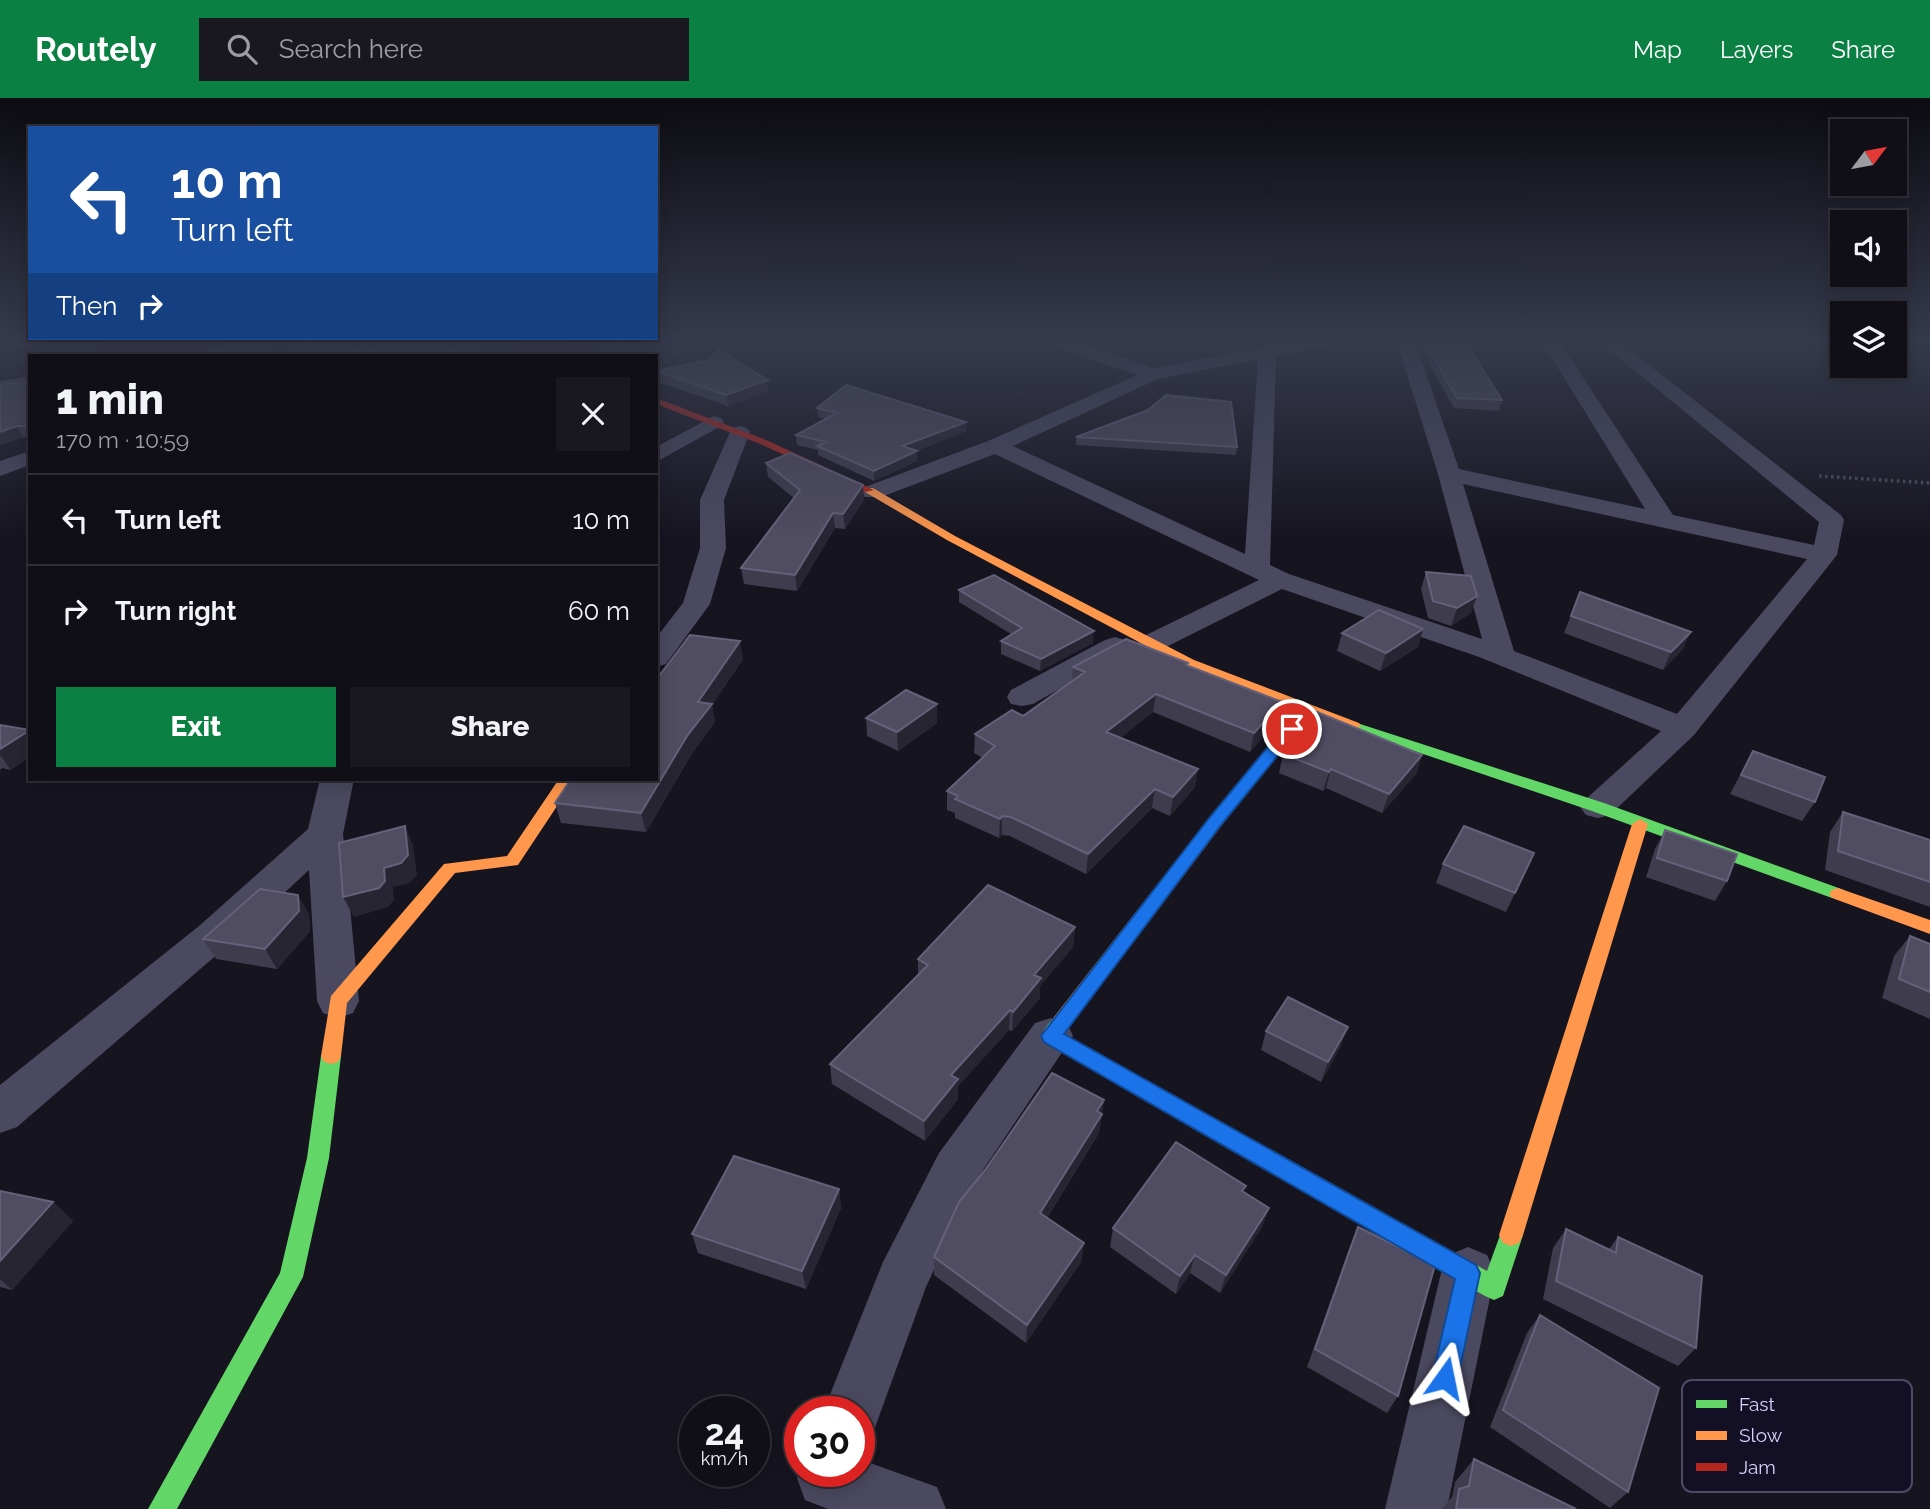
<!DOCTYPE html>
<html lang="en">
<head>
<meta charset="utf-8">
<style>
	:root { --surface:#100f17; --page:#191820; --text:#f1f3f6; --muted:#9c9ca1; --line:#302f36; --accent:#0b8043 }
	body { margin:0; font-family:Raleway,sans-serif; background:var(--page); color:var(--text); height:100vh; display:flex; flex-direction:column; font-size:26px; white-space:nowrap }
	* { box-sizing:border-box; margin:0 }
	p { font-size:23px; color:var(--muted) }
	.icon { flex:none; width:38px; height:38px; fill:none; stroke:currentColor; stroke-width:2; stroke-linecap:round; stroke-linejoin:round }
	.map { position:relative; flex:1; overflow:hidden }
	.sheet { position:absolute; left:28px; top:256px; width:630px; height:427px; display:flex; flex-direction:column; background:var(--surface); border-radius:0px; box-shadow:0 4px 18px #0003,0 0 0 2px var(--line) }
	.sheet>* { flex:none }
	.guide { position:absolute; left:28px; top:28px; width:630px; height:214px; border-radius:0px; box-shadow:0 4px 18px #0003,0 0 0 2px var(--line); background:#1a4fa0; color:#fff; overflow:hidden }
	.needle { width:46px; rotate:58deg }
	.controls { position:absolute; left:1830px; top:21px; display:grid; gap:14px }
	.controls a { display:grid; place-items:center; width:77px; height:77px; border-radius:0px; background:var(--surface); box-shadow:0 4px 18px #0003,0 0 0 2px var(--line); font-size:35px }
	.speed { position:absolute; left:679px; top:1298px; display:flex; gap:14px; font-size:35px; font-weight:700; text-align:center }
	.speed>* { display:grid; place-content:center; width:91px; height:91px; border-radius:50%; background:var(--surface); box-shadow:0 4px 18px #0003,0 0 0 2px var(--line); line-height:1 }
	.speed small { font-size:18px; font-weight:400 }
	.speed .limit { border:10px solid #d22; background:#fff; color:#111 }
	.pin { position:absolute; display:grid; place-items:center; width:60px; height:60px; color:#fff; margin:-30px; border:4px solid #fff; border-radius:50%; box-shadow:0 2px 7px #0007 }
	.me { position:absolute; width:77px; margin:-38px; rotate:12deg; stroke-linejoin:round; filter:drop-shadow(0 0 5px #0008) }
	.turn { display:flex; align-items:center; gap:24px; height:147px; padding:0 28px; font-size:32px }
	.turn .icon { width:91px; height:91px; stroke-width:2.5 }
	.turn b { display:block; font-size:49px; line-height:60px }
	.then { display:flex; align-items:center; height:66px; padding:0 28px; background:#0003; gap:14px; font-size:26px }
	.round { display:grid; place-items:center; flex:none; width:74px; height:74px; border-radius:0px; background:var(--page) }
	.summary { display:flex; align-items:center; justify-content:space-between; height:119px; padding:0 28px }
	h1 { font-size:42px; font-weight:800; line-height:52px }
	.primary-button { display:flex; gap:14px; margin-top:auto; padding:14px 28px }
	.primary-button a { flex:1; height:80px; border-radius:0px; background:var(--accent); color:#fff; font-size:28px; font-weight:800; line-height:80px; text-align:center }
	.primary-button a+a { background:var(--page); color:var(--text) }
	ul { padding:0; list-style:none }
	li { display:flex; align-items:center; gap:21px; height:91px; padding:0 28px; border-top:2px solid var(--line) }
	li div { flex:1 }
	li b { display:block; font-size:26px }
	li em { font-style:normal }
	header { display:flex; align-items:center; gap:42px; box-sizing:border-box; height:98px; padding:0 35px; background:var(--accent); color:#fff }
	header strong { font-size:33px }
	nav { display:flex; gap:38px; margin-inline-start:auto; font-size:24px }
	.search { width:490px; height:63px; background:var(--page); display:flex; align-items:center; gap:18px; box-sizing:border-box; padding:0 24px; border-radius:0px; color:var(--muted); font-size:26px }
	.map>svg:first-child { display:block }
</style>
</head>
<body>
<header>
<strong>Routely</strong>
<div class="search"><svg class="icon" aria-label="search" viewBox="0 0 24 24"><circle cx="10" cy="10" r="6"/><path d="M15 15l6 6"/></svg>Search here</div>
<nav><a>Map</a><a>Layers</a><a>Share</a></nav>
</header>
<div class="map">
<svg width="1930" height="1411" viewBox="0 0 1930 1411">
	<rect width="100%" height="100%" fill="#16141f"/>
	<g fill="none" stroke-linecap="round" stroke-linejoin="round">
		<path stroke="#45505e" stroke-width="3.5" stroke-dasharray="2.5 3.5" stroke-linecap="butt" d="M1819,378L1930,385"/>
		<path fill="#4a4960" fill-rule="evenodd" d="M1055,244H1077L1154,270L1293,244H1330L1327,248L1276,258L1270,467L1289,476L1482,541L1438,376L1397,244H1415L1459,371L1645,411L1542,244H1560L1673,417L1814,447L1819,424L1600,244H1620L1841,417L1844,422L1837,457L1694,637L1610,717L1598,720L1586,717L1580,709L1586,701L1661,633L1479,559L1282,491L1162,551L1152,554L1142,551L1138,545L1142,539L1259,482L995,356L881,399H865L861,394L865,389L988,343L1137,277L1057,249ZM1258,261L1245,456L1013,348L1158,281ZM1463,386L1807,461L1677,616L1514,553Z
			M30,278V290L0,295V283Z
			M714,318L721,320L724,324L721,328L656,364V349Z
			M740,328L747,330L750,334L724,402L726,450L710,506L666,566L656,569V540L683,505L700,450V402L730,334L733,330Z
			M30,353V367L0,378V363Z
			M1115,539L1125,542L1129,548L1125,554L1033,606L1022,608L1011,606L1007,599L1011,592L1105,542Z
			M320,681H354L343,736L359,903L353,915L338,920L323,915L317,903L309,772L227,848L17,1029L0,1035V987L199,828L308,731Z
			M1051,920L1067,925L1073,938L973,1087L926,1189L873,1335L859,1340V1314H823L883,1164L939,1055L1035,925Z
			M1468,1149L1487,1157L1495,1175L1447,1411H1385L1441,1175L1449,1157Z
			M859,1361L937,1389L946,1411H828L805,1402L797,1380L800,1372L859,1374Z"/>
		<path fill="#63d668" fill-rule="evenodd" d="M1354,624L1604,705L1844,792L1847,796L1844,800H1832L1592,713L1349,631L1347,628L1349,625Z
			M1061,917L1068,919L1071,925L1064,936L1487,1173L1503,1129L1511,1126L1519,1129L1523,1137L1503,1198L1494,1202L1485,1198L1044,944L1041,938C1046,929 1051,920 1061,917Z
			M331,950L338,952L341,958L329,1060L303,1179L177,1411H148L280,1175L307,1060L321,958L324,952Z"/>
		<path fill="#ff974d" fill-rule="evenodd" d="M865,390H873L955,438L1194,562L1359,625L1361,628L1354,632L1311,616L1222,727L1068,931L1061,933L1054,931L1051,925L1054,919L1210,719L1299,612L1184,568L947,442L865,394Z
			M559,681H575L518,767L455,775L347,905L341,958L338,964L331,966L324,964L321,958L331,898L444,766L507,758Z
			M1640,721L1648,726L1523,1137L1519,1145L1511,1148L1503,1145L1499,1137L1632,726Z
			M1838,790L1930,822V836L1832,800L1829,796L1832,792Z"/>
		<path fill="#b3261e" fill-rule="evenodd" d="M656,300L764,341L874,392L865,394L758,345L656,306Z"/>
	</g>
	<path fill="#3f3c4e" d="M7,244H99V257H76L10,249Z
		M232,244H515L474,257H321L283,250Z
		M569,244H658L642,257H632Z
		M1420,244H1465L1502,302L1499,313L1454,310L1419,248Z
		M656,273L769,293L728,308L658,284Z
		M30,286V339H23L0,347Z
		M817,310L966,333L916,353L917,363L874,383L818,357V352L797,347L796,337L825,321L818,319Z
		M1076,339L1237,349L1236,357L1076,347Z
		M766,365L864,402L845,431L835,430L797,493L744,486L741,470L794,400L768,379Z
		M1426,474L1471,515L1451,528L1428,520L1421,491Z
		M959,492L1093,545L1040,573L1001,556V543L1011,536L959,504Z
		M1580,494L1683,551L1663,572L1564,535Z
		M1423,531L1418,549L1380,573L1337,553L1342,535Z
		M743,561L712,607L715,624L691,657L646,734L561,725L555,705Z
		M1188,565V568L1282,604L1278,622L1250,654L1153,614L1120,640L1195,689L1170,718L1152,710L1086,776L1010,738L1002,737L999,740L955,720V715L947,712V693L983,660L974,655L975,636L1023,618L1072,583L1073,569Z
		M937,606V625L898,653L867,638L866,620Z
		M0,627L11,672L2,670L0,672Z
		M1753,653L1815,704L1802,723L1730,696Z
		M1283,656L1422,657L1416,676L1382,715L1326,690L1323,693L1279,675Z
		M1843,714L1930,742V809L1825,772L1830,734Z
		M1665,732L1727,783L1715,803L1646,779L1655,751Z
		M1534,755L1506,814L1436,785L1443,766Z
		M309,816L310,833L277,871L216,861L203,841Z
		M1075,829L1073,849L1040,888V900L1012,933L1009,932L958,988V1001L925,1043L832,986L830,966L918,877V861Z
		M1910,838L1930,846V921L1882,900L1894,858Z
		M1266,933L1341,948L1321,984L1261,952Z
		M1104,1002L1099,1035L1047,1120L1084,1145L1081,1164L1026,1245L934,1177V1159Z
		M839,1091L841,1110L806,1191L698,1155L692,1136Z
		M0,1093L53,1104L73,1123L12,1192L0,1189Z
		M1244,1094L1269,1110L1262,1129L1220,1195L1190,1175L1176,1196L1110,1149L1113,1130Z
		M1358,1129L1398,1298L1387,1315L1307,1269L1350,1148Z
		M1566,1131L1609,1151L1618,1139L1696,1250L1678,1268L1543,1201L1553,1150Z
		M1540,1217L1628,1394L1610,1410L1490,1329L1527,1235Z
		M1474,1361L1576,1411H1442L1452,1399L1455,1384Z"/>
	<path fill="#282533" d="M94,244H99V257H98L95,251Z
		M274,244H280L283,250L272,257H253Z
		M484,244H515L474,257H442Z
		M645,244H658L642,257H640L638,250Z
		M339,248L343,257H335L333,251Z
		M366,251L368,257H358L357,253Z
		M768,282L769,293L728,308L726,297Z
		M966,324V333L903,358L902,348Z
		M17,328L23,339L0,347V334Z
		M917,353V363L874,383V373Z
		M863,387L864,402L845,431L843,416Z
		M833,415L835,430L797,493L795,477Z
		M1477,498L1471,515L1451,528L1457,510Z
		M1423,531L1418,549L1380,573L1386,555Z
		M1094,533L1093,545L1040,573L1041,561Z
		M1691,534L1683,551L1663,572L1671,554Z
		M740,543L743,561L712,607L715,624L691,657L646,734L641,715L687,638L698,604Z
		M1156,596L1153,614L1104,653L1106,634Z
		M1282,604L1278,622L1250,654L1254,635Z
		M937,606V625L898,653L897,634Z
		M30,632V659L11,672L0,657V651Z
		M1422,657L1416,676L1382,715L1389,696Z
		M1198,671L1195,689L1170,718L1173,699Z
		M1331,671L1326,690L1323,693L1329,674Z
		M1155,691L1152,710L1086,776L1088,756Z
		M1002,718V737L999,740L1000,721Z
		M405,728L413,747L417,777L410,785L393,789L394,802L388,809L354,819L343,799L384,770Z
		M298,797L309,816L310,833L277,871L265,851Z
		M1075,829L1073,849L1040,888V900L1012,933L1013,914L1034,877Z
		M1010,912L1009,932L958,988V1001L925,1043L924,1023L951,977Z
		M1348,929L1341,948L1321,984L1328,964Z
		M1104,1002L1099,1035L1038,1134L1040,1115Z
		M839,1091L841,1110L806,1191L802,1173Z
		M53,1104L73,1123L12,1192L0,1181V1163Z
		M1269,1110L1262,1129L1220,1195L1226,1177Z
		M1084,1145L1081,1164L1026,1245L1027,1227Z
		M1195,1157L1190,1175L1176,1196L1180,1178Z"/>
	<path fill="#504c61" stroke="#65617a" stroke-width="2" d="M43,244H94L95,251Z
		M232,244H274L253,257H200Z
		M296,244H484L442,257H387L366,251L357,253L339,248L333,251Z
		M611,244H645L638,250Z
		M1425,244H1465L1502,302L1457,300Z
		M719,252L768,282L726,297L656,273L709,262Z
		M10,285L30,286V328H17L0,334V287Z
		M846,287L966,324L902,348L917,353L874,373L817,348L826,344L796,337L837,315L817,310Z
		M1166,297L1231,304L1237,349L1076,339L1148,312Z
		M790,355L863,387L843,416L833,415L795,477L741,470L800,392L766,365Z
		M1426,474L1471,478L1477,498L1457,510L1433,503Z
		M994,477L1094,533L1041,561L1001,543L1022,530L959,492Z
		M1580,494L1691,534L1671,554L1571,518Z
		M1379,512L1423,531L1386,555L1342,535Z
		M690,537L740,543L698,604L712,606L687,638L641,715L555,705L571,681H656V582Z
		M1126,541L1188,565L1186,567L1282,604L1254,635L1156,596L1106,634L1198,671L1173,699L1155,691L1088,756L1011,719L1002,718L1000,721L955,701L958,698L947,693L995,648L975,636L1012,612L1023,618L1085,574L1073,569Z
		M906,592L937,606L897,634L866,620Z
		M1317,614L1422,657L1389,696L1331,671L1329,674L1283,656Z
		M0,627L30,632L0,651Z
		M1753,653L1825,679L1815,704L1741,677Z
		M1843,714L1930,742V784L1838,753Z
		M405,728L408,757L401,765L384,770L385,783L379,790L343,799L339,745Z
		M1464,728L1534,755L1515,795L1443,766Z
		M1665,732L1737,756L1727,783L1657,760Z
		M988,787L1075,829L1034,877L1041,880L1013,914L1010,912L951,977L958,981L924,1023L830,966L928,867L918,861Z
		M260,791L298,797L299,813L265,851L203,841Z
		M1910,838L1930,846V894L1899,881Z
		M1288,899L1348,929L1328,964L1266,933Z
		M1052,975L1104,1002L1097,1013L1102,1016L1040,1115L1084,1145L1027,1227L934,1159L959,1104L985,1072Z
		M1176,1044L1246,1088L1242,1093L1269,1110L1226,1177L1195,1157L1180,1178L1113,1130Z
		M734,1058L839,1091L802,1173L692,1136Z
		M0,1093L53,1104L0,1163Z
		M1358,1129L1435,1167L1398,1298L1315,1251Z
		M1566,1131L1616,1155L1618,1139L1702,1178L1696,1250L1556,1183Z
		M1540,1217L1659,1290L1628,1394L1503,1312Z
		M1474,1361L1576,1411H1456L1459,1391L1469,1388Z"/>
	<linearGradient id="sky" x2="0" y2="1"><stop stop-color="#0c0b11"/><stop offset="0.55" stop-color="#363a4d"/><stop offset="1" stop-color="#363a4d" stop-opacity="0"/></linearGradient>
	<rect width="1930" height="442" fill="url(#sky)"/>
	<path fill="#1a73e8" stroke="#114b97" stroke-width="2" d="M1292,626L1299,631L1297,634L1221,727L1064,936L1476,1167L1480,1175L1458,1280L1454,1289L1445,1293L1436,1289L1432,1280L1455,1181L1044,944L1041,938L1210,719L1286,627Z"/>
	<rect x="1682" y="1282" width="230" height="112" rx="10" fill="#130f24" stroke="#4e4a65" stroke-width="2"/>
	<rect x="1696" y="1302" width="31" height="8" fill="#63d668"/>
	<rect x="1696" y="1333" width="31" height="9" fill="#ff974d"/>
	<rect x="1696" y="1365" width="31" height="8" fill="#b3261e"/>
	<g font-size="19" fill="#d8d2fe">
		<text x="1739" y="1313">Fast</text>
		<text x="1739" y="1344">Slow</text>
		<text x="1739" y="1376">Jam</text>
	</g>
</svg>
<div class="controls">
<a><svg class="needle" viewBox="-14 -14 28 28"><path d="M0-13l5 13h-10z" fill="#e53935"/><path d="M0 13l5-13h-10z" fill="#9c9ca1"/></svg></a>
<a><svg class="icon" aria-label="sound" viewBox="0 0 24 24"><path d="M4 9h4l5-4v14l-5-4H4zM17 9q2 3 0 6"/></svg></a>
<a><svg class="icon" aria-label="layers" viewBox="0 0 24 24"><path d="M12 4l9 5-9 5-9-5zM3 14l9 5 9-5"/></svg></a>
</div>
<div class="speed"><div>24<small>km/h</small></div><div class="limit">30</div></div>
<div class="pin" style="left:1292px;top:631px;background:#d93025"><svg class="icon" aria-label="arrive" viewBox="0 0 24 24"><path d="M6 21V4h12l-3 4 3 4H6"/></svg></div>
<svg class="me" style="left:1445px;top:1280px" viewBox="-20 -20 40 40"><path d="M0-17L14 15 0 8-14 15z" fill="#1a73e8" stroke="#fff" stroke-width="4"/></svg>
<div class="guide">
<div class="turn"><svg class="icon" aria-label="left" viewBox="0 0 24 24"><path d="M17 20v-9H6M10 6l-5 5 5 5"/></svg><div><b>10 m</b>Turn left</div></div>
<div class="then">Then<svg class="icon" aria-label="right" viewBox="0 0 24 24"><path d="M7 20v-9h11M14 6l5 5-5 5"/></svg></div>
</div>
<section class="sheet">
<div class="summary"><div><h1>1 min</h1><p>170 m · 10:59</p></div><a class="round"><svg class="icon" aria-label="close" viewBox="0 0 24 24"><path d="M6 6l12 12M18 6L6 18"/></svg></a></div>
<ul>
<li><svg class="icon" aria-label="left" viewBox="0 0 24 24"><path d="M17 20v-9H6M10 6l-5 5 5 5"/></svg><div><b>Turn left</b></div><em>10 m</em></li>
<li><svg class="icon" aria-label="right" viewBox="0 0 24 24"><path d="M7 20v-9h11M14 6l5 5-5 5"/></svg><div><b>Turn right</b></div><em>60 m</em></li>
</ul>
<div class="primary-button"><a>Exit</a><a>Share</a></div>
</section>
</div>
</body>
</html>
